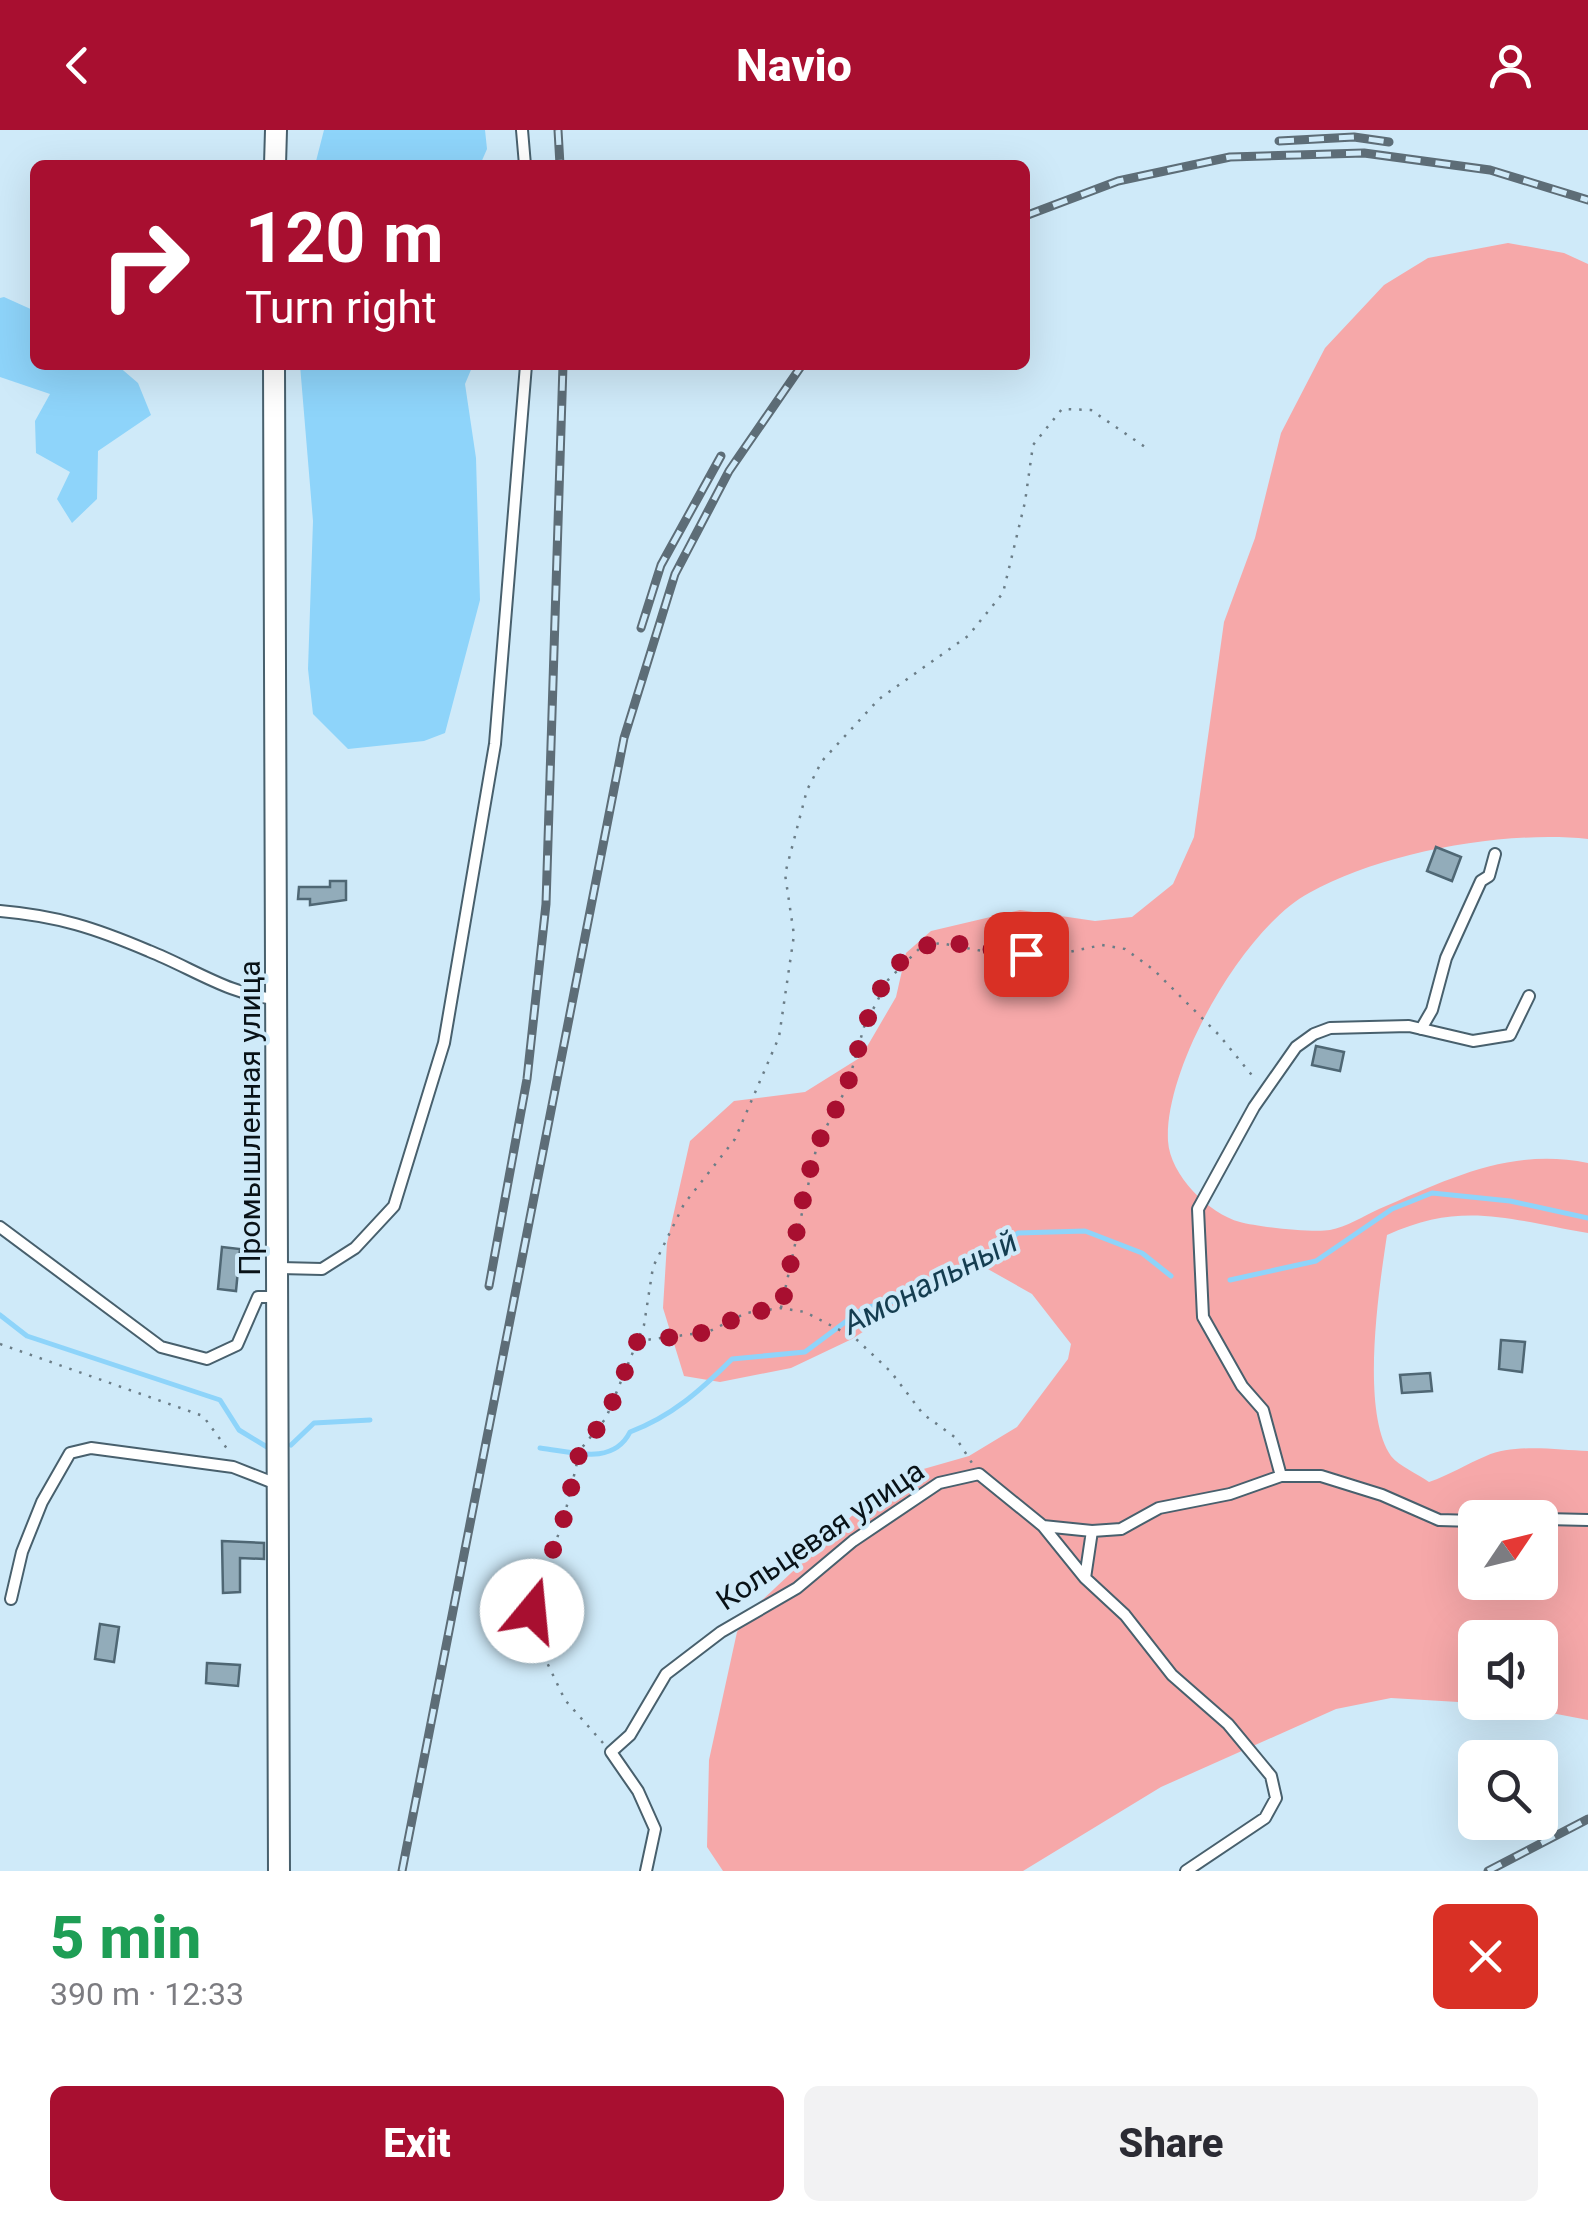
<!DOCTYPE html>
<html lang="en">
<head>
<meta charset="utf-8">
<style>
	:root { --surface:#fff; --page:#f2f2f3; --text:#2b2b33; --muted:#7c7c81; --accent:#a80f30 }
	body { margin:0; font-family:Roboto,sans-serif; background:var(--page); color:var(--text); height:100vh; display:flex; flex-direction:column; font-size:38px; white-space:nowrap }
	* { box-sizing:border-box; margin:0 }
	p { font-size:32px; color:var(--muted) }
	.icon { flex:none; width:55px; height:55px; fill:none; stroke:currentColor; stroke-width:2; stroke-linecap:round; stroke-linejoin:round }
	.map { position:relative; height:1741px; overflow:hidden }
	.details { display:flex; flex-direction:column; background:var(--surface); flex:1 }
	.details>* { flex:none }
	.banner { position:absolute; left:30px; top:30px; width:1000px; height:210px; border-radius:15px; box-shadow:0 10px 40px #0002; background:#a80f30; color:#fff; overflow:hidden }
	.needle { width:65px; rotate:55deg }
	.tools { position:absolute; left:1458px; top:1370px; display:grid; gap:20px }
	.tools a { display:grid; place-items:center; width:100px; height:100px; border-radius:15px; background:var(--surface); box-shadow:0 10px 40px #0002; font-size:50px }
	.pin { position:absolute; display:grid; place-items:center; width:85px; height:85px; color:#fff; margin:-42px; border-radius:20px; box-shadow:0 5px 15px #0006 }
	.me { position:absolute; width:110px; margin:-55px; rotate:17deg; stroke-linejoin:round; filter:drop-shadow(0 0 8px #0008) }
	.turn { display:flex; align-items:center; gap:35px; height:210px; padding:0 50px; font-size:45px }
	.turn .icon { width:130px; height:130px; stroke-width:2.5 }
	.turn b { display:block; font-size:70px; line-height:85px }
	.round { display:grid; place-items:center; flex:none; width:105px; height:105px; border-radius:15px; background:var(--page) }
	.headline { display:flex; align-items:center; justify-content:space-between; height:170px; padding:0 50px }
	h1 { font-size:60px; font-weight:800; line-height:75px; color:#1e9e55 }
	.action { display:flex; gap:20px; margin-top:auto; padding:20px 50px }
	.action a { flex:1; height:115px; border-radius:15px; background:var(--accent); color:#fff; font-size:40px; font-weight:800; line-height:115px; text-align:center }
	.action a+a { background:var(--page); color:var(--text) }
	header { display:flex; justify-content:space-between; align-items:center; height:130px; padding:0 50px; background:var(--accent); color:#fff; font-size:45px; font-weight:800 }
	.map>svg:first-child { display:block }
</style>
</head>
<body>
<header><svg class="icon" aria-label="back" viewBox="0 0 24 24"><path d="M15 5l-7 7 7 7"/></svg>Navio<svg class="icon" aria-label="person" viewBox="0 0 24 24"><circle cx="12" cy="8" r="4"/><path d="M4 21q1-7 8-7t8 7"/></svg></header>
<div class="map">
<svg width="1588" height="1741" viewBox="0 0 1588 1741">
	<rect width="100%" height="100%" fill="#cfeaf9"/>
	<path fill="#f6a8a9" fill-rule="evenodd" d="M1508,113L1564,123L1588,134V709C1506,700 1382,722 1309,763C1244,798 1164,937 1168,1011C1170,1045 1209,1084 1240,1092C1258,1097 1313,1103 1330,1100C1346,1097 1364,1086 1379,1079C1449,1049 1510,1017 1588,1033V1103C1510,1090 1463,1070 1387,1105C1379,1158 1360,1281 1391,1326C1399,1336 1418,1344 1429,1352C1450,1345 1466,1334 1486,1326C1516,1313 1557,1320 1588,1321V1590L1509,1575L1391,1568L1336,1579L1161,1657L1023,1741H723L707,1717L709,1630L737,1502L758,1474L856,1382L913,1342L969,1326L1017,1297L1068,1229L1071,1214L1032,1164L986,1138L932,1157L852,1209L791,1238L720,1252L684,1246L663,1178L667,1113L690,1011L734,971L805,962L861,927L896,867L906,823L931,801L1020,780L1095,791L1132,787L1173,754L1194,707L1224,492L1255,408L1281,303L1325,218L1384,155L1428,128ZM1475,1388H1540V1452H1475ZM1475,1508H1540V1572H1475Z"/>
	<path fill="#8ed4fa" d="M324,0H485L487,19L480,35H315Z
		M4,167L35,181V235H117L138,253L151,285L98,321L97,369L72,393L57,369L70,342L36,323L35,291L50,264L0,247V168Z
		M300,235H473L465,254L476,328L480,470L445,603L424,611L348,619L313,584L308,539L313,391Z"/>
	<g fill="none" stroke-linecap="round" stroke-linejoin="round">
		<path stroke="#8ed4fa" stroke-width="5" d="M1230,1150L1316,1131L1392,1079L1432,1063L1510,1071L1588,1088
			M0,1185L27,1206L220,1270L239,1300L267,1317
			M291,1315L314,1293L370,1290
			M540,1318C573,1322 613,1336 630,1302C672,1286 700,1261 732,1229L805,1222L864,1178L909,1168L969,1139L1018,1103L1085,1101L1142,1123L1171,1146"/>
	</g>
	<path fill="#92acba" stroke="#4f6774" stroke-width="2.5" d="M1436,717L1461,727L1452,751L1427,741Z
		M330,751H346V770L310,775V769H298L299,757H330Z
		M1316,916L1344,922L1340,941L1312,935Z
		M222,1117L240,1119L236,1161L218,1159Z
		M1501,1210L1525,1212L1522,1242L1499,1239Z
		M1430,1243L1432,1261L1402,1263L1400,1245Z
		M222,1411L264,1413V1429L240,1428V1462L223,1463Z
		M100,1494L119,1497L114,1532L95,1529Z
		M207,1533L240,1535L238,1556L206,1553Z"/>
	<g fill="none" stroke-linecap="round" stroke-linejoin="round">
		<g stroke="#48606d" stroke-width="14">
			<path id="lane" d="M522,0L525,35
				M0,781C58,786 95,798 149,821C192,838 231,866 278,869
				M1421,899L1432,880L1446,828L1481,751L1489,746L1495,724
				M0,1097L161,1217L207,1229L237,1215L258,1167H279
				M280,1138L322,1139L355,1118L394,1076L444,913L495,614L526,235
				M1281,1346L1263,1280L1242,1256L1203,1187L1198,1079L1254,977L1296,917L1314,904L1330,898L1409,896L1473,911L1510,905L1529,866
				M1509,1388L1588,1390
				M1043,1396L1085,1448L1125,1485L1172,1545L1228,1594L1271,1646L1276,1668L1265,1688L1186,1741
				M1085,1448L1092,1401
				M11,1469L22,1422L42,1372L70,1323L91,1318L233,1337L279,1355
				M646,1741L655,1699L638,1661L611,1622L630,1605L666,1544L721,1502L797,1458L853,1411L939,1353L979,1344L1043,1396L1092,1401L1121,1399L1159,1378L1230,1364L1281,1346H1321L1382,1365L1439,1390L1475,1391"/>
		</g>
		<g stroke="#48606d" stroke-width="24">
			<path id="street" d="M275,35L276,0
				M274,235L279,1741"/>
		</g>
		<path stroke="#6b7d87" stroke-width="2.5" stroke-dasharray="2.5 8" stroke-linecap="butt" d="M781,1178L817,1015L847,957L864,897L888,850L920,818L940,813L998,824L1055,825L1102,815L1125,819L1154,840L1219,905L1255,949
			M638,1211L708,1202L746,1183L781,1178L805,1182L855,1208L891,1242L923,1284L956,1308L972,1333
			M0,1214L203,1286L228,1320
			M603,1613L565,1570L540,1518L532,1481L564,1388L580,1320L606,1288L644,1195L653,1137L684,1074L735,1009L779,907L794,805L785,744L807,660L822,631L879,569L968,506L1003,463L1025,372L1033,315L1062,279L1091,280L1145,317"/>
		<use href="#lane" stroke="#fff" stroke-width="10"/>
		<use href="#street" stroke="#fff" stroke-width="20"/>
		<g stroke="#5d6d77" stroke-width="9">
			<path id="rail" d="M558,0L560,35
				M1279,11L1354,7L1389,12
				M1025,86L1118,51L1230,27L1364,23L1490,40L1588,70
				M641,498L661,435L721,326
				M489,1156L527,949L546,774L563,235
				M402,1741L624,608L675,444L729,341L802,235
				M1488,1741L1588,1689"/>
		</g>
		<use href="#rail" stroke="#cfeaf9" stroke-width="5" stroke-dasharray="15" stroke-linecap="butt"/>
	</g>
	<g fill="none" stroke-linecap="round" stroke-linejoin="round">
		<path stroke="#a80f30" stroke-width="18" stroke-dasharray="0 32.4" d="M532,1481L564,1388L580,1320L606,1288L637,1212L708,1202L746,1183L781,1178C794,1127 800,1068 816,1020C823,998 838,979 846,958C863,912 871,843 920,818C949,804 995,824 1026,824"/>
	</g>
	<g text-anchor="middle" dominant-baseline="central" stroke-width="8" stroke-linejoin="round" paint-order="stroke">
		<g font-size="30" fill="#091217" stroke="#cfeaf9">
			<text transform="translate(249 988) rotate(-90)">Промышленная улица</text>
			<text transform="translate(820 1405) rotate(-34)">Кольцевая улица</text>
		</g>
		<g font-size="32" font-style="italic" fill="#143d50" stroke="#cfeaf9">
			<text transform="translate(930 1152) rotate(-27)">Амональный</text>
		</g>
	</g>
</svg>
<div class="tools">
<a><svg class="needle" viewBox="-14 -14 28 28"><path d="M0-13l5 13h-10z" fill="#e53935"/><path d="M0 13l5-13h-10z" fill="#7c7c81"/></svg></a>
<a><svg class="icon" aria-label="sound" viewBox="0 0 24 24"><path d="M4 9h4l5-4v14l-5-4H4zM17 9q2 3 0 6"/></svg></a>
<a><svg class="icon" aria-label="search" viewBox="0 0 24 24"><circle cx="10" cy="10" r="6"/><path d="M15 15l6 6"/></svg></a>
</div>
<div class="pin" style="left:1026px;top:824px;background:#d93025"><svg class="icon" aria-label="arrive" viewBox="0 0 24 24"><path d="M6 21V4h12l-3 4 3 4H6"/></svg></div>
<svg class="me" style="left:532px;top:1481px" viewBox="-20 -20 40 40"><circle r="19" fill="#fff"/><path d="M0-13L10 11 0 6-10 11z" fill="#a80f30"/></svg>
<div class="banner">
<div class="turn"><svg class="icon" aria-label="right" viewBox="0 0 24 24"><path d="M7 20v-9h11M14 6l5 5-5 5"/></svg><div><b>120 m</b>Turn right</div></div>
</div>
</div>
<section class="details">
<div class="headline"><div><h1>5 min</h1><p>390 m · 12:33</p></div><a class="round" style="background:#d93025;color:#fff"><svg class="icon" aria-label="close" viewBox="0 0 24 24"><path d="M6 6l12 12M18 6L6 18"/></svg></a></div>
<div class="action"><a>Exit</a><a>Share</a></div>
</section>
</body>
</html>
